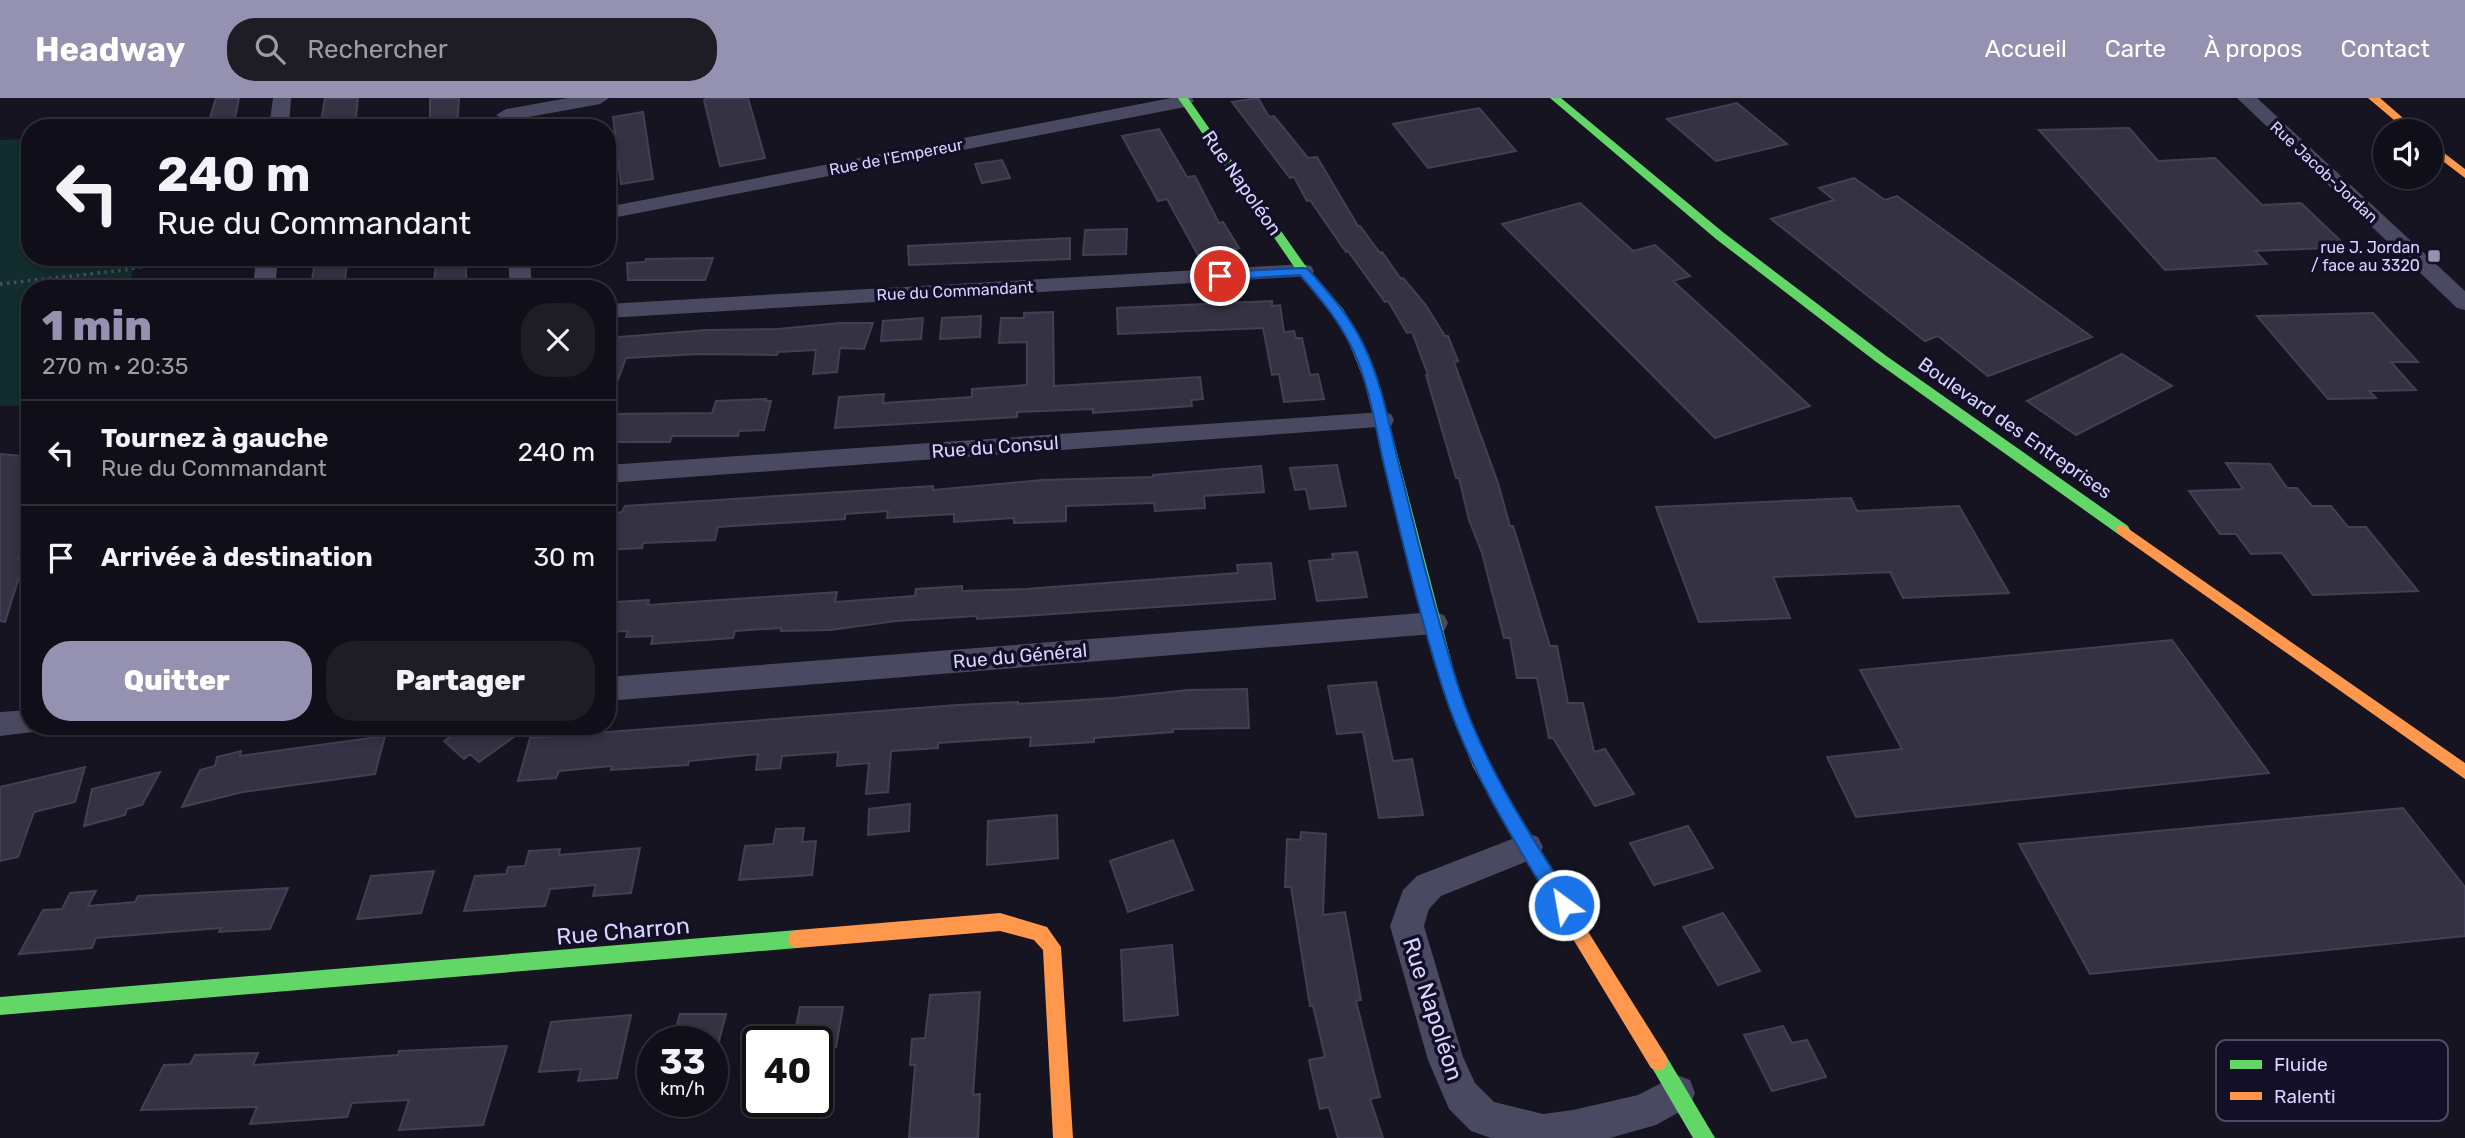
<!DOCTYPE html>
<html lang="fr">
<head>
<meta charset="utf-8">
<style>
	:root { --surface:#100f19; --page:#1e1d26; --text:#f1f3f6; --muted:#9c9ca2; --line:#302f38; --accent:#9591b1 }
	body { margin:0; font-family:Rubik,sans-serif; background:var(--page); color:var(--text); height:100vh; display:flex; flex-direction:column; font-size:26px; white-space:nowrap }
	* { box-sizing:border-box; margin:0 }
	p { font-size:23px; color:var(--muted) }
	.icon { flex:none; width:38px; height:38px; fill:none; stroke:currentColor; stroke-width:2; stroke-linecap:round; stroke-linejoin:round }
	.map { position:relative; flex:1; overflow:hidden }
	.sheet { position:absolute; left:21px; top:182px; width:595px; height:455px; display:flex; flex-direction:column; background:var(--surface); border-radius:28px; box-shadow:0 4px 10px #0003,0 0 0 2px var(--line) }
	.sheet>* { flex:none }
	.banner { position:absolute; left:21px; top:21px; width:595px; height:147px; border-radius:28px; box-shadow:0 4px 10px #0003,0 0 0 2px var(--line); background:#100f19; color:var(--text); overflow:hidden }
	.controls { position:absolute; left:2373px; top:21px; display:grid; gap:14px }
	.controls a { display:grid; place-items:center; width:70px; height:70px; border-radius:50%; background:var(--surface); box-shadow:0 4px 10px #0003,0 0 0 2px var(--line); font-size:35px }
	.speed { position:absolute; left:637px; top:928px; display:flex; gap:14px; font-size:35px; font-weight:700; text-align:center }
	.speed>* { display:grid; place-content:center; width:91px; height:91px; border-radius:50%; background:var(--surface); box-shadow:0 4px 10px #0003,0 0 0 2px var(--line); line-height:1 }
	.speed small { font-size:18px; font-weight:400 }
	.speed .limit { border:4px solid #111; border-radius:10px; background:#fff; color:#111 }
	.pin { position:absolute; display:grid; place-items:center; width:60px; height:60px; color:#fff; margin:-30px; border:4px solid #fff; border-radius:50%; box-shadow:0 2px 7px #0007 }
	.me { position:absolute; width:77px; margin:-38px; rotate:328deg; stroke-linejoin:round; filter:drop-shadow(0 0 5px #0008) }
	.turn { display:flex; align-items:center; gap:24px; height:147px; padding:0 21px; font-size:32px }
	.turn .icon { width:91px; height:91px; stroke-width:2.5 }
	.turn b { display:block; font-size:49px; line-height:60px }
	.round { display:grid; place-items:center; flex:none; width:74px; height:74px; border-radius:28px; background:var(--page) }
	.summary { display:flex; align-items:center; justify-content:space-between; height:119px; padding:0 21px }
	h1 { font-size:42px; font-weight:800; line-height:52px; color:var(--accent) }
	.cta { display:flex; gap:14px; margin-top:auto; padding:14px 21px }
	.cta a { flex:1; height:80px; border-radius:28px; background:var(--accent); color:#fff; font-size:28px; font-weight:800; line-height:80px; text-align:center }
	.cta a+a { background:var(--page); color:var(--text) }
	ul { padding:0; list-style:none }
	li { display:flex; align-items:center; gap:21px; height:105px; padding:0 21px; border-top:2px solid var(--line) }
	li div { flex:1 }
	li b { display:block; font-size:26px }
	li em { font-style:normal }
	header { display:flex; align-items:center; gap:42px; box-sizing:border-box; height:98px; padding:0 35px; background:var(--accent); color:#fff }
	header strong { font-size:33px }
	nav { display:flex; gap:38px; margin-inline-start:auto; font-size:24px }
	.search { width:490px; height:63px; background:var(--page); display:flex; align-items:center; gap:18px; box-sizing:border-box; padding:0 24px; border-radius:28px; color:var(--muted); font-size:26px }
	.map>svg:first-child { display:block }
</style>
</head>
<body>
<header>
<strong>Headway</strong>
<div class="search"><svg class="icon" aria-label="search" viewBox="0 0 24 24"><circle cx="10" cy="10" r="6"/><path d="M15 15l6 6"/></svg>Rechercher</div>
<nav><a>Accueil</a><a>Carte</a><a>À propos</a><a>Contact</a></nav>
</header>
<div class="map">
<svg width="2465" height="1040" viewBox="0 0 2465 1040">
	<rect width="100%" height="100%" fill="#161421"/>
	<path fill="#132c2d" d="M30,41V159H136L128,191H30V308H0V42Z"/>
	<path fill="#343243" stroke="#433f54" stroke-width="2" d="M216,0H239L233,30H207Z
		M325,0H358L355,30H320Z
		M430,0H459L457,30H430Z
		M708,0H748L765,60L720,68L704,2Z
		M1258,0L1269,19L1274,18L1308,60L1317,59L1358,128H1360L1380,155L1382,154L1401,181L1403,180L1425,206L1445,238H1448L1458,263L1454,264L1498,385L1510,428H1513L1519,447L1550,548H1557L1568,605H1583L1594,654L1605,651L1634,696L1595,708L1553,640H1549L1537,580H1517L1510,540H1504L1482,455L1469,422L1459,380H1456L1426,277H1428L1412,234L1407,235L1388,203L1385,204L1348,153L1346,154L1310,102L1307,103L1294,79L1290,80L1232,4Z
		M1737,5L1787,46L1716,63L1667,21Z
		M1479,10L1516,53L1428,70L1393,26Z
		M643,14L653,81L621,86L613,19Z
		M2129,30L2158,63L2215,60L2262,107L2301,105L2347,149L2255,153L2267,166L2165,172L2039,32Z
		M1159,31L1187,79L1195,78L1219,125L1223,124L1239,150L1199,159L1167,101L1158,103L1122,38Z
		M1002,62L1010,80L982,85L975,66Z
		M1854,80L1885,102L1897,98L2092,239L1988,278L1938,238L1925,243L1771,121L1834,102L1819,90Z
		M1580,105L1633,153L1655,147L1690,178L1673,183L1810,308L1715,340L1502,126Z
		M1127,131L1126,156L1083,157L1085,132Z
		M1070,140V161L909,167L908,148Z
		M316,159H348L345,181L311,187Z
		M437,159H465L467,191H433Z
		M713,160L705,182H628L627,165L645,164L646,161Z
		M1272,203V208L1280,207L1284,234L1294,233L1296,240H1302L1310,277L1318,276L1324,301L1284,304L1279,276L1272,277L1263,230L1118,236L1117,210Z
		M1053,214L1054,288L1200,279L1203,301L1191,302L1192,308L1093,315V311L1017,314V319L835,330L839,299L884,296L883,305L972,299V291L1027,287V244L999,245L1001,220H1024V215Z
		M2373,215L2418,264H2391L2416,292L2369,293L2376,300L2328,301L2257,218Z
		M981,218L980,239L940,241L942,220Z
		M923,220L921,241L881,243L883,223Z
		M840,225H873L864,251L840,250L837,274L813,276L816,252L778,254L777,257L698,256L626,260L610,303H607V240L707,232L778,231Z
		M2122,256L2172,288L2076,337L2027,303Z
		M766,301L765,303H771L764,332L739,333L738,338H672L670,344H607V316L712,315L716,303Z
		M0,356L21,358L30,380V429L18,461L25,460L5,524L0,523Z
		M2226,365L2270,366L2287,390H2297L2312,408H2331L2348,429H2366L2418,493L2313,497L2282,455L2251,456L2236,436H2220L2189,393L2243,391Z
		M1337,367L1346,408L1310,411L1306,391L1295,392L1290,370Z
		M1261,368L1264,394L1204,398L1205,410L1155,413L1154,405L1066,408V423L1014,425V420L954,424V416L887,420L888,413L845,416V421L718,429L715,442L643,445L642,450L607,452V415L622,414L625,408L933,388V392L1042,382L1153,379V377Z
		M1851,400L1857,413L1959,408L2009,495L1903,500L1890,474L1773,479L1790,520L1699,524L1656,409Z
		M1357,454L1367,499L1317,503L1309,463L1333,461L1332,456Z
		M1271,465L1275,501L977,521V518L896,523L830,532L781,533V530L735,533L733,540L651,546L653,538L626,539L628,533L607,534L615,504L649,502L648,507L837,494L835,504L915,498L916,491L962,488V493L1026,491L1238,475L1237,467Z
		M2172,542L2269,675L1856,719L1827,659L1902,651L1860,572Z
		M1376,584L1393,663L1412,661L1423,717L1379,720L1363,634L1337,636L1328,588Z
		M1247,591L1249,630L1173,631V634L1094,640V644L1030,648L1031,639L938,645V650L891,653L888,694L866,696L869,665L837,668L838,654L782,658L780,670L756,672L758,656L689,663L688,667L611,672L612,668L559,673L556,680L518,683L530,640L957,607L1018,604V606L1114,600L1188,592Z
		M465,628H529L479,664L470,656L464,661L444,643Z
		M385,638L375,676L243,694L182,709L200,672L215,668L217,659L241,653L240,658Z
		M85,669L75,704L34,714L18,759L0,763V689Z
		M160,674L142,707L127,711L125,717L84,728L92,691Z
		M910,706L909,733L868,737L869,711Z
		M2403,710L2465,789V838L2090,876L2019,746Z
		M1057,717L1058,760L987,767L988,723Z
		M1688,728L1713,770L1654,787L1630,745Z
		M804,730L802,744L816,743L812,777L739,782L745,748L773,746L776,731Z
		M1301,734L1326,736L1323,817L1345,814L1361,902L1356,903L1380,999L1370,1001L1383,1040H1338L1329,1009L1320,1011L1309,962L1325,959L1313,908H1310L1291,789H1285L1287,741L1300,742Z
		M1173,742L1193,792L1128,814L1110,763Z
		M640,750L631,795L593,798L596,787L550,791L545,808L464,813L475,778L506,776L508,769L525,768L529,753L560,751L559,757Z
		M434,773L421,815L357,821L371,778Z
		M288,790L270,831L219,834L221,830L96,840L92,850L19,856L43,812L62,811L70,795L96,793L88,808L135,804L138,798Z
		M1723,815L1760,873L1718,887L1683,829Z
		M1172,847L1178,917L1124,923L1121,852Z
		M980,894L973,997L980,996L978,1040H909L915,967H910L912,941L925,940L930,897Z
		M800,909H843L836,949H817V943H793Z
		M680,916H726L719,943H672Z
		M631,917L617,980L578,983L581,971L539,974L551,924Z
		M1783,928L1792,945L1807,942L1826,979L1772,993L1744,937Z
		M507,948L483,1027L399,1032L409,1002L352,1005L347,1019L250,1026L257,1009L141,1012L164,967L190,966L195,957L258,955L253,967L398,957L399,953Z"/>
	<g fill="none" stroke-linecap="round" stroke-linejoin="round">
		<path stroke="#44505f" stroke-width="3.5" stroke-dasharray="2.5 4.5" stroke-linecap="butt" d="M0,186L125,172L192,159"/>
		<path fill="#4a4962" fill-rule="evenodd" d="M273,0H291L289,30H269Z
			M568,0H609L600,6L506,23L496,17L506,11Z
			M1171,0H1192L1194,3L1185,9L607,121V109Z
			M2237,0H2257L2465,193V212L2457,210Z
			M256,159H278L275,191H253Z
			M508,159H530L532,191H510Z
			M1303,166L1311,168L1314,173L1311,178L607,220V206Z
			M1382,314L1391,316L1394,322L1391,328L607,385V367Z
			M1434,514L1444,517L1448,525L1444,533L1434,536L607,603V579Z
			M30,612V628H43L41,633L0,638V614Z
			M1527,735L1538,739L1543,749L1538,759L1441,798L1429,811L1424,828L1463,959L1475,985L1494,1004L1543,1016L1573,1012L1638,997L1677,977L1690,982L1695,995L1690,1008L1656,1027L1610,1040H1491L1471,1033L1449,1011L1428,962L1390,828L1403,792L1417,778Z"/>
		<path fill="#63d668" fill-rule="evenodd" d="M1178,0H1188L1307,170L1343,211L1364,247L1378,282L1457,585L1479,644L1477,649L1471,651L1465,649L1441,585L1364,282L1350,247L1333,216L1299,176Z
			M1550,0H1561L1724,135L1885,257L2128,428L2130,432L2128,436H2118L1875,263L1716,141Z
			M797,832L804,835L806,841L804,847L797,850L0,917V899Z
			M1658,953L1665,956L1715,1040H1693L1648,963L1651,956Z"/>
		<path fill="#ff974d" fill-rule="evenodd" d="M2368,0H2380L2418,33H2407Z
			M2431,45L2465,71V80L2431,54Z
			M2123,427L2465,665V681L2118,436L2116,432L2118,428Z
			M1471,637L1477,639C1532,749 1600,852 1665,956L1668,963L1665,970L1658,973L1651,970L1521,755L1473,669L1463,644L1465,639Z
			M1000,815L1047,829L1061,849L1073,1040H1053L1043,852L1034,842L1000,833L797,850L790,847L788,841L790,835L797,832Z"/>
	</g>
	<path fill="#1a73e8" stroke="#114b97" stroke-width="2" d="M1303,170L1308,171C1329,195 1350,218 1364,248C1383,287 1390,333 1401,375C1418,445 1436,516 1457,585C1482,664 1527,732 1571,801L1573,807L1571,813L1564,815L1557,813C1512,740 1468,670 1442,588C1419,516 1402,441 1384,367C1375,327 1369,283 1350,246C1337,220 1319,199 1300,177L1220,182L1213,178L1220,174Z"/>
	<rect fill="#9591b1" stroke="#130f26" stroke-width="2.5" x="2427" y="151" width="14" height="14" rx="3.5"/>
	<g text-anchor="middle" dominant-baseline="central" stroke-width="7" stroke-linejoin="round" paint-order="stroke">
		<g font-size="16" fill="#d9d4ff" stroke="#130f26">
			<text transform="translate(896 59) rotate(-11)">Rue de l'Empereur</text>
			<text transform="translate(2324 74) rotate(43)">Rue Jacob-Jordan</text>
			<text transform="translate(955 193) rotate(-3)">Rue du Commandant</text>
		</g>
		<g font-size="16" fill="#d9d4ff" stroke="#130f26" text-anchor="end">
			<text x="2420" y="149">rue J. Jordan<tspan x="2420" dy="18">/ face au 3320</tspan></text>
		</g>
		<g font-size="19" fill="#d9d4ff" stroke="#130f26">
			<text transform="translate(1242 85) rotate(55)">Rue Napoléon</text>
			<text transform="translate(2015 330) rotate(35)">Boulevard des Entreprises</text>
			<text transform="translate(995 349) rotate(-4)">Rue du Consul</text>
			<text transform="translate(1020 558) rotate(-5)">Rue du Général</text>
		</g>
		<g font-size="23" fill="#d9d4ff" stroke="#130f26">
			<text transform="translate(623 833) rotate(-5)">Rue Charron</text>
			<text transform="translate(1433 911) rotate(72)">Rue Napoléon</text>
		</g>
	</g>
	<rect x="2216" y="942" width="232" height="81" rx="10" fill="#130f26" stroke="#4e4a67" stroke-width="2"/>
	<rect x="2230" y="962" width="32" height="9" fill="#63d668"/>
	<rect x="2230" y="994" width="32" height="8" fill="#ff974d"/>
	<g font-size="19" fill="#d9d4ff">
		<text x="2274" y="973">Fluide</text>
		<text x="2274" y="1005">Ralenti</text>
	</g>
</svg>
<div class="controls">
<a><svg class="icon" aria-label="sound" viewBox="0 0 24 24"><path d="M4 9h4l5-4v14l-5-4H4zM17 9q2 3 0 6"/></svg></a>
</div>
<div class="speed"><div>33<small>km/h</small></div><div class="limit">40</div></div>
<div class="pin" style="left:1220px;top:178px;background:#d93025"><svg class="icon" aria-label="arrive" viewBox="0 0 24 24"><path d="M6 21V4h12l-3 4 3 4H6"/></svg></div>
<svg class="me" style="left:1564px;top:807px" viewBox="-20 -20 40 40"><circle r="17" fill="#1a73e8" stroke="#fff" stroke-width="3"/><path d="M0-11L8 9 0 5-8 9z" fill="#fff"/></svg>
<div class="banner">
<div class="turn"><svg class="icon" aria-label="left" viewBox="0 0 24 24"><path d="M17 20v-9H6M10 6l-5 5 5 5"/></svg><div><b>240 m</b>Rue du Commandant</div></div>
</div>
<section class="sheet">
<div class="summary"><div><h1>1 min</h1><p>270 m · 20:35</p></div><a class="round"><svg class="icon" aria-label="close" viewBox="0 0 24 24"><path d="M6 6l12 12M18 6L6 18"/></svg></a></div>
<ul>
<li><svg class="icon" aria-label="left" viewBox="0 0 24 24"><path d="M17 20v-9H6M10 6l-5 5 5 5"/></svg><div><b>Tournez à gauche</b><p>Rue du Commandant</p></div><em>240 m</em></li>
<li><svg class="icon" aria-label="arrive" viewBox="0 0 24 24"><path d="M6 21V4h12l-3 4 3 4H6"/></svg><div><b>Arrivée à destination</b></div><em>30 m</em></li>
</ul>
<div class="cta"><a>Quitter</a><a>Partager</a></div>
</section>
</div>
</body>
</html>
